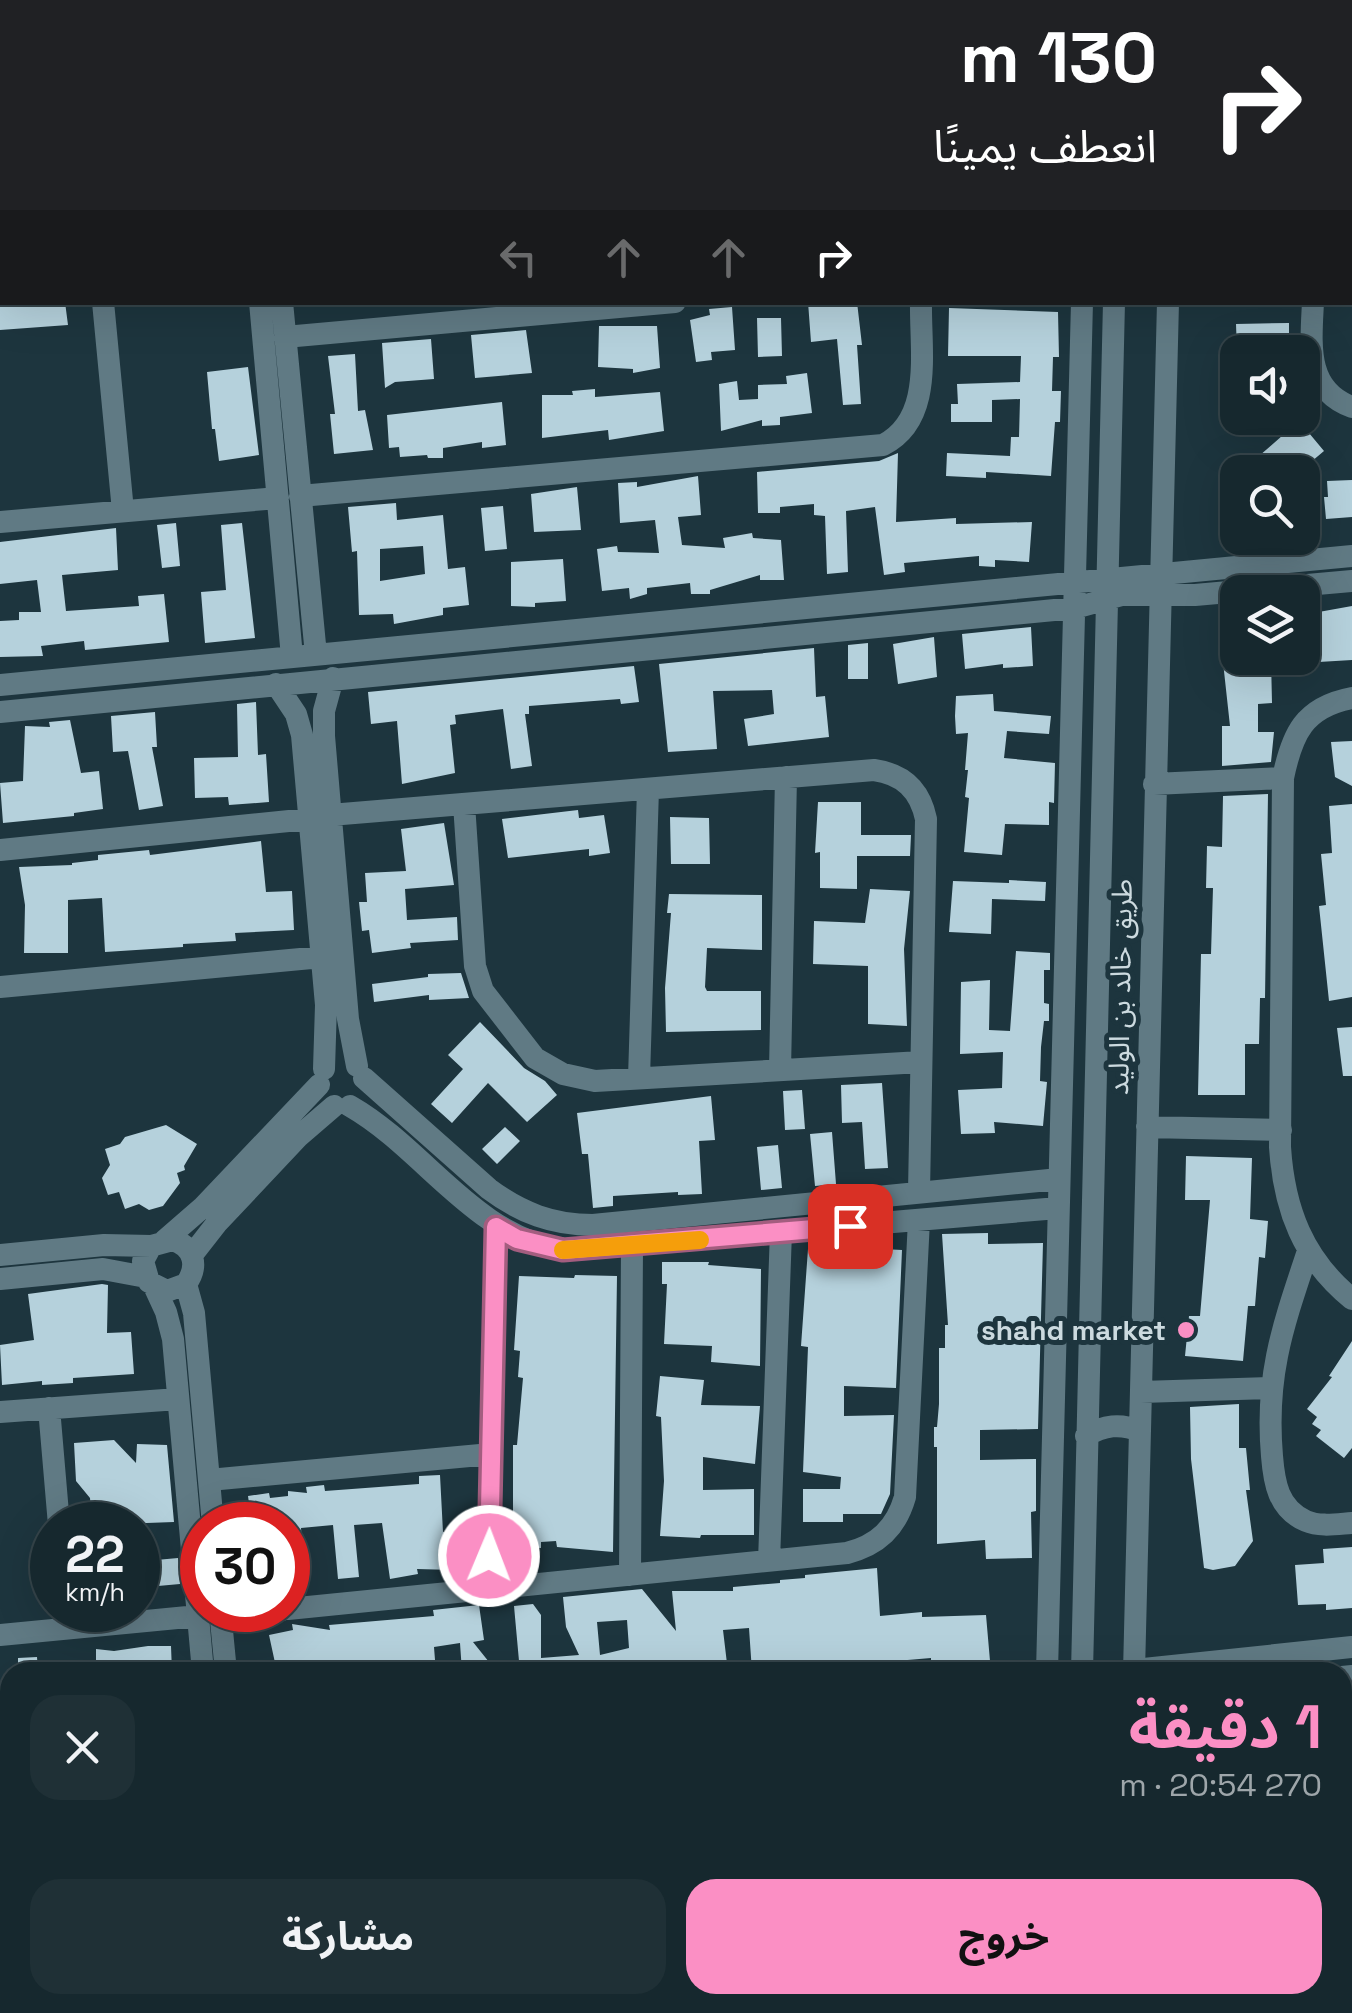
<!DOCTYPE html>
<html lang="ar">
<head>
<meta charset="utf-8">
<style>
	:root { --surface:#16282e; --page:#1f3036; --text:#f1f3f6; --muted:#9ea6aa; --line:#35444a; --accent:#fb8fc4 }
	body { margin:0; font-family:"Space Grotesk","Noto Sans Arabic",sans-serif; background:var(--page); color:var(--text); direction:rtl; height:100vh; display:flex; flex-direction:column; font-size:38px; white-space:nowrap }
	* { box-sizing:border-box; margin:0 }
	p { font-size:32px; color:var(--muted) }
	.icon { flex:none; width:55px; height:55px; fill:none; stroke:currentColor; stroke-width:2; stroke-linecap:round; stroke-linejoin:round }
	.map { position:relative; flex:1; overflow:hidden; direction:ltr }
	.side { position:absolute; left:0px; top:1662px; width:1352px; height:352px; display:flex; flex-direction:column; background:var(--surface); border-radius:30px 30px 0 0; box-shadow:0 10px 40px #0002,0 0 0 2px var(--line); direction:rtl }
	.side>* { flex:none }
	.guide { position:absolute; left:0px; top:0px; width:1352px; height:305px; box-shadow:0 10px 40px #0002,0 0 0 2px var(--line); direction:rtl; background:#202124; color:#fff; overflow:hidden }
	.controls { position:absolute; left:1220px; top:335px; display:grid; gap:20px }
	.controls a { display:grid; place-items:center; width:100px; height:100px; border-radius:20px; background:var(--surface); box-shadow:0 10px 40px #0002,0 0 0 2px var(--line); font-size:50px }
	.speed { position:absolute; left:30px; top:1502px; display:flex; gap:20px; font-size:50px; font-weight:700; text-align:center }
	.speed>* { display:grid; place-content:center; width:130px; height:130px; border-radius:50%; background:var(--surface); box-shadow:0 10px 40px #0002,0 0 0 2px var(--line); line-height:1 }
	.speed small { font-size:25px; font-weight:400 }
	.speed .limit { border:15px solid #d22; background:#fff; color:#111 }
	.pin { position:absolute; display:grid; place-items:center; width:85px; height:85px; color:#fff; margin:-42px; border-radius:20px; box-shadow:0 5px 15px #0006 }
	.me { position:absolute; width:110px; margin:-55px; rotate:1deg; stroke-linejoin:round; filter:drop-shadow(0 0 8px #0008) }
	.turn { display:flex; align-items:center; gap:35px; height:210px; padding:0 30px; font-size:45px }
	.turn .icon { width:130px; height:130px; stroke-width:2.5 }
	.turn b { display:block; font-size:70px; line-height:85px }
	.lanes { display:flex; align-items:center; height:95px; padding:0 30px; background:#0003; justify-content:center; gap:50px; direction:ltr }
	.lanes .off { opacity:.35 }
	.round { display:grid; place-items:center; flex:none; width:105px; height:105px; border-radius:30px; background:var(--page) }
	.overview { display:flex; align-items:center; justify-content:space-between; height:170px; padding:0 30px }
	h1 { font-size:60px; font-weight:700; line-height:75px; color:var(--accent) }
	.button { display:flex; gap:20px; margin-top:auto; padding:20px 30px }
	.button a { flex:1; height:115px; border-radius:30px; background:var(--accent); color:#111; font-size:40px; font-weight:700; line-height:115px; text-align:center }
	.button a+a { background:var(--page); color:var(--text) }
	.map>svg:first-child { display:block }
</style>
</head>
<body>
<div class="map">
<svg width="1352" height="2013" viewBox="0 0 1352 2013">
	<rect width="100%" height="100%" fill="#1d353e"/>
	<path fill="#b5d1dc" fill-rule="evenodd" d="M0,302H65L68,325L0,330Z
		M808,302H857L862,345H857L861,404L843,405L837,339L811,342Z
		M732,307L735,350L711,352L712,360L696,362L690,320L710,315L709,309Z
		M949,308L1058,312L1059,357H1053L1052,391H1061L1060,422H1055L1051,476L986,472V478L946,476L947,453L1010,456L1011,437H1019L1020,399L992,400V422H951V404H958L957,384L1020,382L1021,356H948Z
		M757,318H781L782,356L758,357Z
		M1289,323V352H1237L1236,324Z
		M599,326H657L660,368L633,373V369L598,367Z
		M526,330L532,373L475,378L471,335Z
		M431,339L434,379L395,382L385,388L382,343Z
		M355,354L358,411L365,410L373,450L334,454L330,414H335L328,356Z
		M248,367L259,455L219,461L215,429H212L207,372Z
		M807,373L812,413L780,417V425L762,426V420L721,431L719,384L737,381L739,400L758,399V385L787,384L786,376Z
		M595,389V397L660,392L664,431L609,440L608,430L542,438V395H573L572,391Z
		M502,402L506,445L482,448V442L443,448V458H428L427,455L400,457L399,447L389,448L387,415Z
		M1299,421L1324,451L1299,472H1274L1259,456Z
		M898,453L896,522L956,518V524L1032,522L1029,562L995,560V567L979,566V556L935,560L904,563L905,572L884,575L875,507L846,511L848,572L827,574L825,516L814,515V504L780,507V513H758L757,472L879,461Z
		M698,476L701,515L678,517L682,545L725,548L723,538L752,533L753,538L781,540L784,580H760V575L710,590V594H691L690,583L647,588V594L630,599L629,588L602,591L597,549L617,546L618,552L659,553L655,520L620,523L618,483L637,482V487Z
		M1352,480V517L1326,519L1324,497H1328L1327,481Z
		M577,487L581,530L534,532L531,494Z
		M396,503L397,520L443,515L448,569L465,567L469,605L443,608V615L394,624L393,614L359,615L357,551L352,552L348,507ZM423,546L425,574L380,581V549Z
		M503,506L507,549L485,551L481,508Z
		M176,523L180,566L162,568L157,525Z
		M242,523L255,638L205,643L201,592L226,590L221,525Z
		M116,528L118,570L62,575L66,611L139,606L138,596L164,594L169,642L85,650L84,641L41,646L43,656L0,657V621L19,620V612H41L37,580L0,584V542Z
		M563,559L566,601L535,603V607L511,606V562Z
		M1352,606V660L1302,663V615Z
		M1031,627L1033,666L1003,668V664L965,669L962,634Z
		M934,637L937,677L898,684L893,644Z
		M868,643V679H848V645Z
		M814,648L816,697L825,696L829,737L748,746L744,719L774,714L772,690L713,691L717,749L668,752L659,664Z
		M1271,659L1272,703L1258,704V732H1274L1271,762L1222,766V726H1230L1223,662Z
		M634,666L639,702L621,704L620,699L529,706V714H525L532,766L511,769L503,709L455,715L456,724L450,725L455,773L402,784L397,721L371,724L368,692Z
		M993,694L994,711L1051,716L1049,734L1007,731L1004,758L1055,763L1054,803L1049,802V825L1005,824L1002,855L964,852L969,798L965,797L968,770H965L968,733L956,734L955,716L956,696Z
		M256,702L258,755L266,754L269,802L229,805L228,797L195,798L194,758L238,757L237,704Z
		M155,712L157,747H152L163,806L139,810L128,751L113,752L111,716Z
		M70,720L81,773L99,771L103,809L74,813V816L3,823L0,783L23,781L25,726L50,727L49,722Z
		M1352,741V786L1335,777L1331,742Z
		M1268,794L1265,998H1260L1259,1044H1245V1095H1198L1201,954H1211L1213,888H1206L1207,846L1222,847L1223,796Z
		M818,802H861V835H911L910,856H857V889L820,888V852L815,853Z
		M1352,804V997L1329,1001L1319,906L1326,905L1321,854L1332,853L1329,806Z
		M578,810L579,818L604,815L610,853L589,856V849L508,858L502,819Z
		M670,817L709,818L710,864H671Z
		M444,823L454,885L405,889L407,920L457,917L458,940L410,943L411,948L372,953L369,930L362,931L359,902H367L365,873L406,871L401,829Z
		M261,841L266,892L292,891L294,930L235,933L236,941L183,944V947L105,952L102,898L68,900V953H24L25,905L19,867L72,865V863L98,860V855L149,850L150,855Z
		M1009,880L1046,882L1045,901L992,899L991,934L949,932L953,881L1009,883Z
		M870,889L910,891L904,949L907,1026L868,1024V966L813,964L814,921L865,923Z
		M669,894L762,895V950L707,948L705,987L707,991H761V1030L666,1032L665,988L671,913H667Z
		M1016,951L1050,953V970H1044V1003L1049,1004V1021H1044L1041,1047L1040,1081L1047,1082L1043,1126L994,1122L995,1133L961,1134L958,1090L1002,1088L1003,1052L960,1054L961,982L990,980L989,1030L1010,1031Z
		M461,973L469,998L429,1000V995L374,1002L372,984L428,977V974Z
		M480,1022L524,1068L545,1081L557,1095L527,1122L488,1083L452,1123L431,1104L463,1069L448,1055Z
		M1352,1027V1076H1343L1337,1028Z
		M882,1083L888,1168L865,1169L862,1122L842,1123L841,1085Z
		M802,1090L805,1129L785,1130L783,1091Z
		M711,1096L715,1140L699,1141L702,1194L678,1195V1192L613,1196V1206L593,1208L588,1154H582L577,1113Z
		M166,1125L197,1144L184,1166L185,1170L177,1173L180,1183L163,1206L149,1210L139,1204L125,1209L119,1192L108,1195L102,1178L110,1165L105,1149L120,1144L125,1137Z
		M505,1127L520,1141L497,1164L482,1149Z
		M832,1132L836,1184L815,1186L810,1134Z
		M778,1145L782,1188L761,1190L757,1147Z
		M1186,1156L1252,1158L1250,1219L1268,1221L1265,1258L1259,1257L1255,1306H1248L1243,1361L1185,1356L1189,1316H1200L1210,1200H1185Z
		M988,1233V1244L1043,1243L1038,1429L980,1430V1460L1036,1459V1511L1031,1512L1032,1558L986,1559L985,1540L937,1544V1447H934V1427H937L939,1404V1348H945V1325H948L942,1234Z
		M864,1248L902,1250L896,1388L844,1386V1416L894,1415L890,1494L881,1514H843V1522H803V1489H840L841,1477L803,1472L808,1347L801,1346L808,1249L864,1252Z
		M662,1262H709L708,1265L761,1269L760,1366L711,1362L712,1346L664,1344L667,1284H662Z
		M575,1275L617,1276L613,1552L557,1547L556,1541L541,1542V1548L513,1547V1445H517L523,1378L518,1377L520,1351L514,1350L519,1276L574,1278Z
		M102,1284L108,1285L107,1333L131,1332L134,1374L73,1378V1383L42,1385V1381L2,1385L0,1345L34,1340L28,1294Z
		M1352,1341V1448L1344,1458L1316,1436L1321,1430L1312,1424L1317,1417L1307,1409L1332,1377L1329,1376Z
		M660,1376L704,1380L701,1405L760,1406L755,1464L703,1457V1490L754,1489V1535H701L700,1538L660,1536L664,1481L661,1417L656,1416Z
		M1239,1404V1448H1246L1250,1490H1246L1253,1541L1235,1566L1213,1570L1204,1568L1191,1459L1190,1407Z
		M114,1440L136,1463L137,1444L167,1445L174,1522L92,1525L90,1498L76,1481L74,1443Z
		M440,1475L443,1532L455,1533L453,1570L417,1569L418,1574L390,1579L382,1523L354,1525L359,1577L338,1579L333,1525L301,1528L305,1585L288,1587V1525H252L248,1496L269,1493L270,1498L288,1496V1491L307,1493L306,1487L324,1485L325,1491L419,1484V1476Z
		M1352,1547V1608L1326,1610V1604L1298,1605L1295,1565L1324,1563L1323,1549Z
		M178,1558L180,1584L147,1587L145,1561Z
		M877,1568L880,1616L922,1612V1617L986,1615L990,1661L931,1663V1658L884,1662L885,1668L837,1672H752L749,1628L723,1630L728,1672H520L514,1606L533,1604L541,1615V1658L579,1655L566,1627L563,1597L642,1589L676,1631L672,1591H733V1587L780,1583V1580L805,1578V1575ZM627,1620L629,1648L600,1655L597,1622Z
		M479,1605L484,1640L473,1642L497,1672H462L460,1643L434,1647L435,1660L363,1668L369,1672H277L269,1635L293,1630L292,1624L330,1630L329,1625L434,1616L433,1610Z
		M148,1646H171L172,1672H96V1649L114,1651Z
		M37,1657L38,1672H18V1658Z"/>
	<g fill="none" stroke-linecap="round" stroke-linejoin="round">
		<path stroke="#607a84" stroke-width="22" d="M316,2L319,0
			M345,2L348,0
			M610,2V0
			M764,2V0
			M929,2V0
			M1089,2V0
			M1122,2V0
			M1179,2V0
			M1325,2V0
			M1350,54H1352
			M0,99H2
			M0,123H2
			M0,278L2,277
			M103,302L123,511
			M260,302L292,657
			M282,302L316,655
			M1313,302C1311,344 1305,390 1352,407
			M285,337L675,302
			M300,496L883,445C934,419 920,351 921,302
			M0,522L278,498
			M333,678L324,711V736L348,1019L357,1066
			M276,684L296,714L302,735L326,1005L324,1069
			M0,685L1352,556
			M1352,698C1304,707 1292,734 1283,778L1280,1147C1284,1209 1303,1259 1352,1299
			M0,712L1075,608L1122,595H1195L1352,581
			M1154,784L1283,778
			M464,804L475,966L483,991L535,1058L563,1074L595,1081L921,1062
			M330,815L874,770C903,774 920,790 926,819L919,1192
			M0,850L309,819
			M0,987L322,957
			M780,1070L786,777
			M364,1078L489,1189C521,1213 553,1225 593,1225L1059,1179
			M639,1078L648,789
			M350,1106C425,1149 473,1236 563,1250L1058,1208
			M1147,1127L1281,1130
			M165,1240L203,1207L319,1085
			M1308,1251C1283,1326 1265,1375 1272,1456C1274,1482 1278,1509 1306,1521C1320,1527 1337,1524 1352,1523
			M0,1255L104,1245L151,1246
			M192,1255L217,1223L298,1137L334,1106
			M0,1279L103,1269L146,1277
			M186,1284L167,1291L149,1282L143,1261L151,1246L173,1240C194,1247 199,1266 186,1284L194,1313L213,1525
			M154,1286L166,1312L173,1339L203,1672
			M1141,1392L1270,1388
			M49,1408L59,1525
			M0,1412L178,1399
			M1086,1436C1104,1425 1120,1423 1140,1431
			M209,1480L491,1454
			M769,1561L781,1232
			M630,1575L632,1246
			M489,1589L496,1227
			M288,1609L847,1553C878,1545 896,1528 905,1497L919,1220
			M220,1610L226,1672
			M221,1616L282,1610
			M0,1635L198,1616
			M1134,1670L1352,1647
			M1047,1672L1082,302
			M1082,1672L1114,302
			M1134,1672L1168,302
			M1342,1677L1352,1676
			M0,1780L10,1779
			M0,1802L10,1801
			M1342,1804L1352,1802
			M0,1943L10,1941
			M101,2005L102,2013
			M235,2005V2013
			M257,2005V2013
			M525,2005L526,2013
			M670,2010L718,2005
			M897,2013V2005
			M1038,2013V2005
			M1072,2013L1073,2005
			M1126,2013V2005
			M1255,2013V2005"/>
	</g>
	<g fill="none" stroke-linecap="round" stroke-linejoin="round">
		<g stroke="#a35d7f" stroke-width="25">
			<path id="route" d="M489,1556L496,1227L517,1239L563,1250L850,1226"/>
		</g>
		<use href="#route" stroke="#fb8fc4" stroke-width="18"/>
		<path stroke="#f59e0b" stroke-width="18" d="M563,1250L700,1240"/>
	</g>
	<circle fill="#fb8fc4" stroke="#1d353e" stroke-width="4" cx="1186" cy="1330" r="10"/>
	<g text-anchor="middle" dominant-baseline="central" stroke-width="10" stroke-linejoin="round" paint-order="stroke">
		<g font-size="28" fill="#ccdadf" stroke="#1d353e">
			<text transform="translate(1120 987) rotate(-89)">طريق خالد بن الوليد</text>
		</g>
		<g font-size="28" font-weight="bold" fill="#ccdadf" stroke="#1d353e" text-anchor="end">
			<text x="1166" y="1330">shahd market</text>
		</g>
	</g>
</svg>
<div class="controls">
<a><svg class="icon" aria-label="sound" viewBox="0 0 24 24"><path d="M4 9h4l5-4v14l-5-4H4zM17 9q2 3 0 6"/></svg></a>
<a><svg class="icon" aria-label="search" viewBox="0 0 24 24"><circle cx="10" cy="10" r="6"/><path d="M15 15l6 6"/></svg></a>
<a><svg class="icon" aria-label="layers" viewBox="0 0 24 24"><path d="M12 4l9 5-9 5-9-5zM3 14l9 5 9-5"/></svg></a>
</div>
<div class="speed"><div>22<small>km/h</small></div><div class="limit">30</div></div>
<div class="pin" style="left:850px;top:1226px;background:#d93025"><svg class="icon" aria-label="arrive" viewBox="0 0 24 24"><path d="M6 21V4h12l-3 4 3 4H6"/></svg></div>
<svg class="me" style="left:489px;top:1556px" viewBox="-20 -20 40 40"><circle r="17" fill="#fb8fc4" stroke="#fff" stroke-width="3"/><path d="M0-11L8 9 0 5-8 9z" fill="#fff"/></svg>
<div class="guide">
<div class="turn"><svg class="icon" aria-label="right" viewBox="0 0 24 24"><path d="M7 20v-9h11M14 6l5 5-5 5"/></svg><div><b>130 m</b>انعطف يمينًا</div></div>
<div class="lanes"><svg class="icon off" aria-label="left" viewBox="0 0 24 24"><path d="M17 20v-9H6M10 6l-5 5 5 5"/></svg><svg class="icon off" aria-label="ahead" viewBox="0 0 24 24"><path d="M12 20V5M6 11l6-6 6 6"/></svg><svg class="icon off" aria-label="ahead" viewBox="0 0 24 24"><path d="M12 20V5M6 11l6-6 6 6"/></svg><svg class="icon" aria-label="right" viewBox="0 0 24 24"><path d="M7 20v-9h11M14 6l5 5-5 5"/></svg></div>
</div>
<section class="side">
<div class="overview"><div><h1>1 دقيقة</h1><p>270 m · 20:54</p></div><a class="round"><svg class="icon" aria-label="close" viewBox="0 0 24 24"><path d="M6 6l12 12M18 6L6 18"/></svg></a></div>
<div class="button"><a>خروج</a><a>مشاركة</a></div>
</section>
</div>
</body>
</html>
